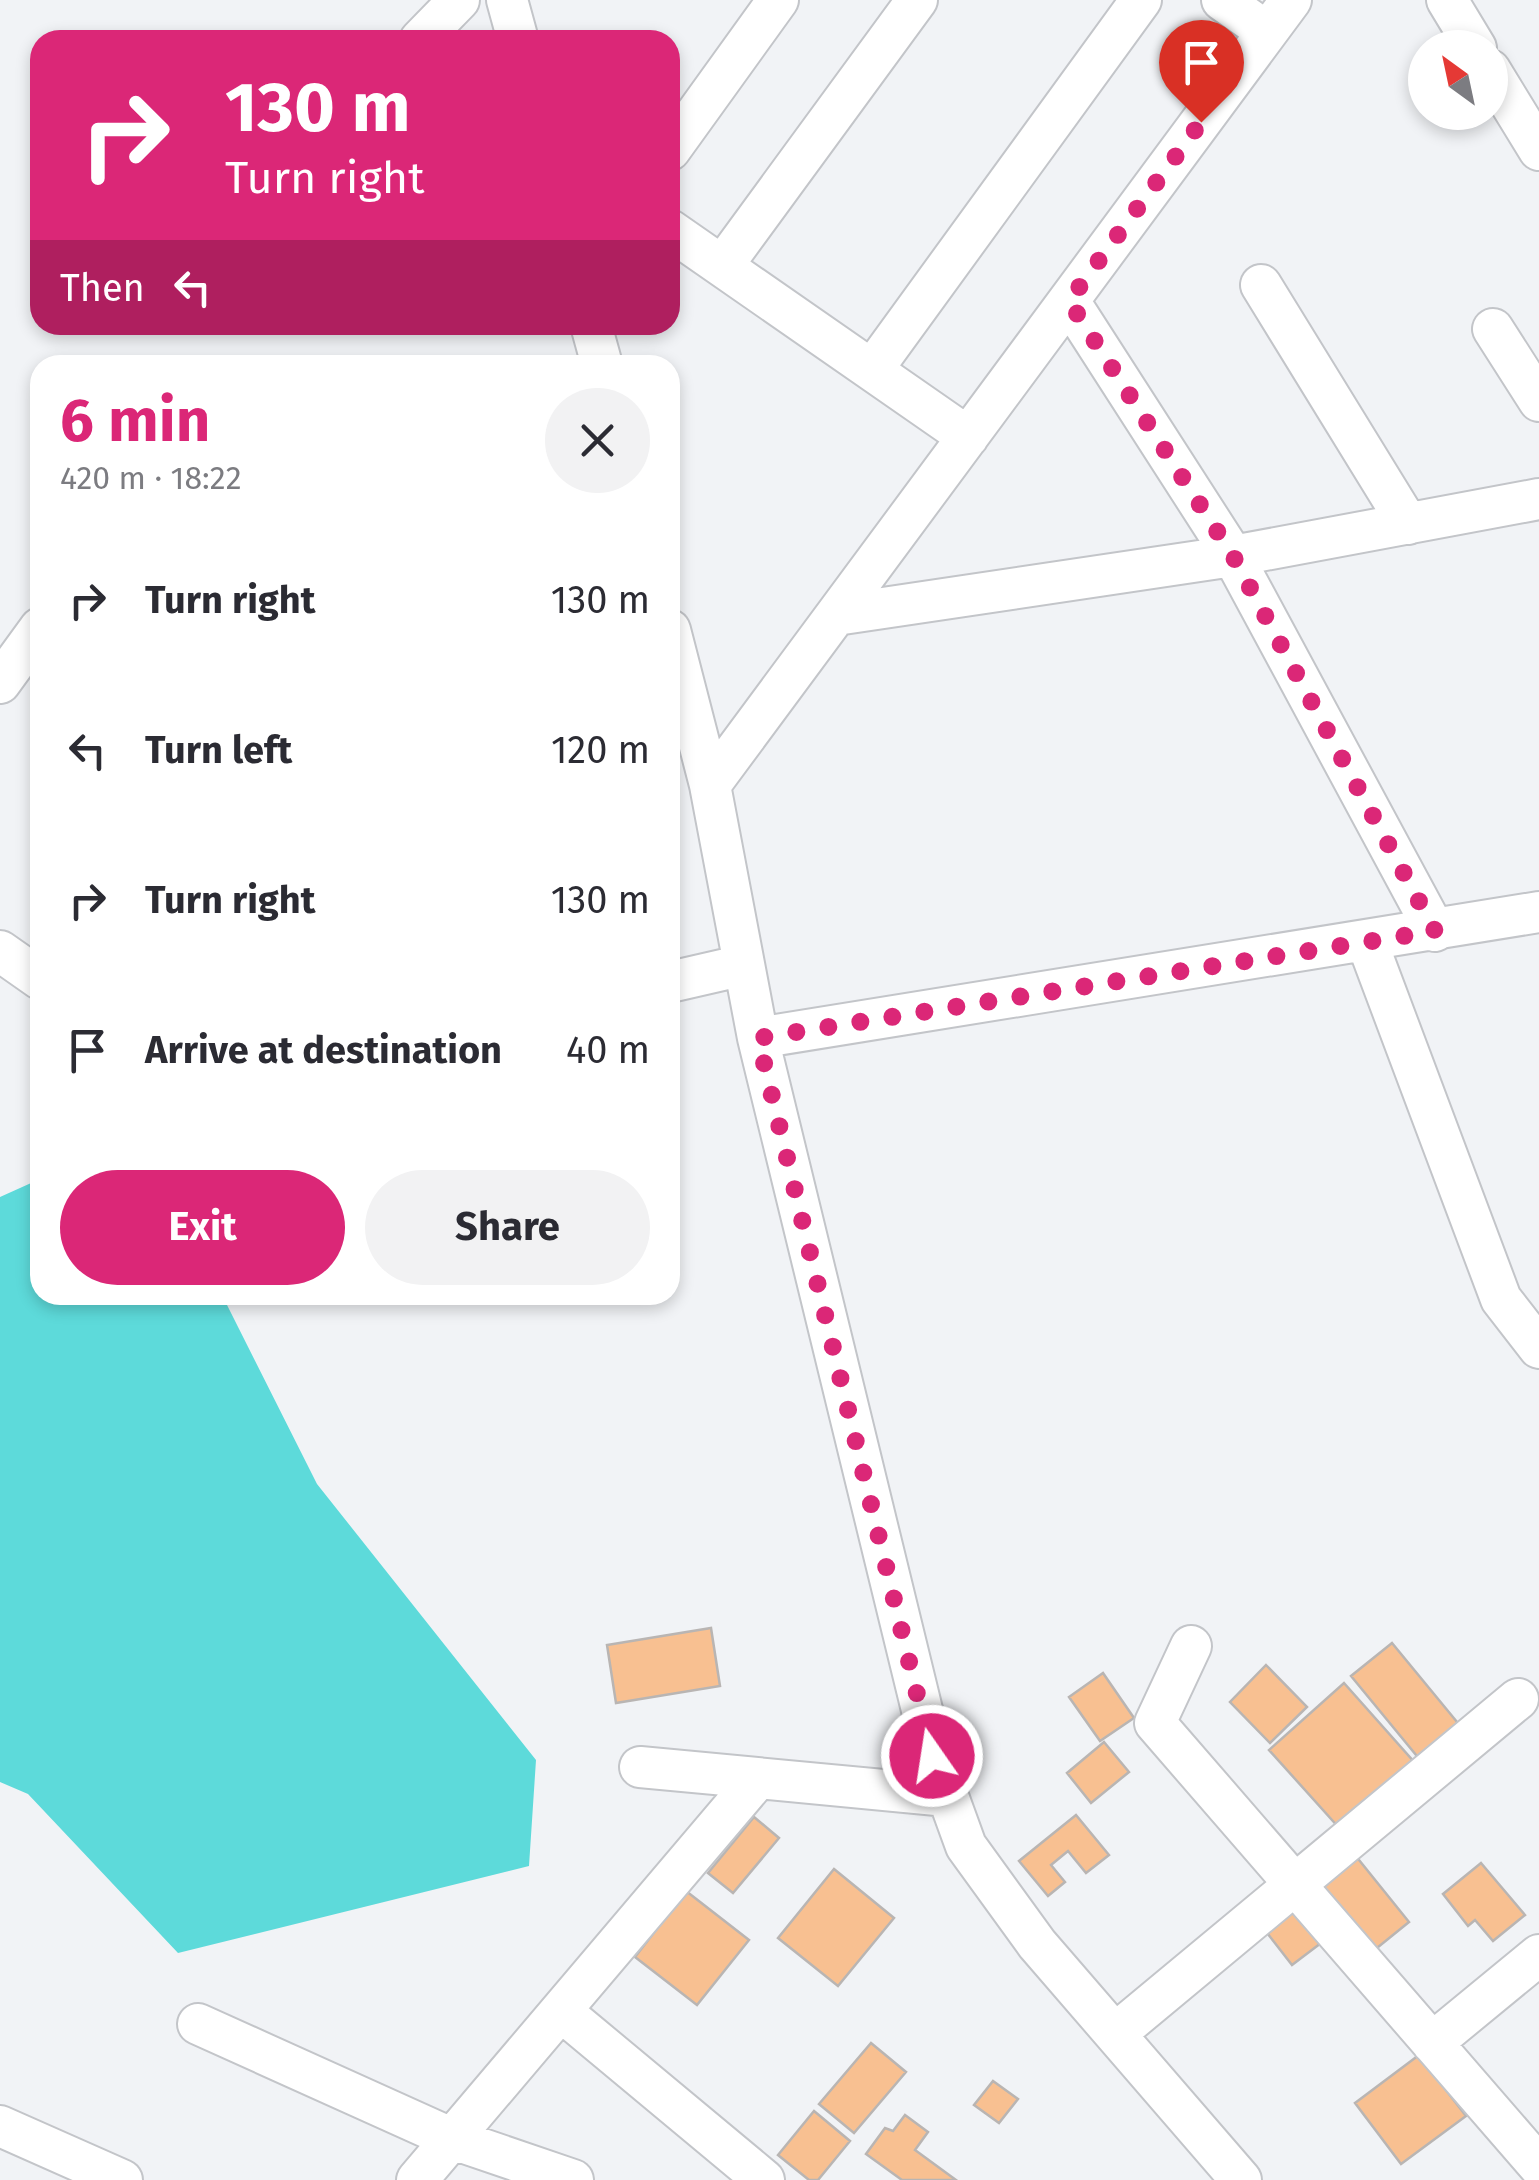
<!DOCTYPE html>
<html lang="en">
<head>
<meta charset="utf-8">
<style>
	:root { --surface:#fff; --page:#f2f2f3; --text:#2b2b33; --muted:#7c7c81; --accent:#db2777 }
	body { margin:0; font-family:"Fira Sans",sans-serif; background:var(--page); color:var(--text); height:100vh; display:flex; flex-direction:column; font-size:38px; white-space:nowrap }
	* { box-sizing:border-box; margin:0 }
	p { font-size:32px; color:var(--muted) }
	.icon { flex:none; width:55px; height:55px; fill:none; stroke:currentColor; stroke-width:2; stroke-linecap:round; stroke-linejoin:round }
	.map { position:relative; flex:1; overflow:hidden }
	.panel { position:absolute; left:30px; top:355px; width:650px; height:950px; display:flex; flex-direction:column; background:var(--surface); border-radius:30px; box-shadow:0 5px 15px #0003 }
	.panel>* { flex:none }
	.guide { position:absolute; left:30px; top:30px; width:650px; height:305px; border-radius:30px; box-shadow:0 5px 15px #0003; background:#db2777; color:#fff; overflow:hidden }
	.needle { width:65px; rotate:327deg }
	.tools { position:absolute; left:1408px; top:30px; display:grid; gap:20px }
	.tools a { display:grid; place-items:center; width:100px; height:100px; border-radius:50%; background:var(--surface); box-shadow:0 5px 15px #0003; font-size:50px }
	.pin { position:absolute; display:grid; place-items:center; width:85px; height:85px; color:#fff; margin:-102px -42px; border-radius:50% 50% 50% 0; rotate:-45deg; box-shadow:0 0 10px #0007 }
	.pin .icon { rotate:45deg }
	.me { position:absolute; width:110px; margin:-55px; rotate:347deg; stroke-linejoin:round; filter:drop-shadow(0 0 8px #0008) }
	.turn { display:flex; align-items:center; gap:35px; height:210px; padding:0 30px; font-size:45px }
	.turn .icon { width:130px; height:130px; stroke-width:2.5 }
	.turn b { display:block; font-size:70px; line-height:85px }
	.then { display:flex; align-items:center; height:95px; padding:0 30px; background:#0003; gap:20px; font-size:38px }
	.round { display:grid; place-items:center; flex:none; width:105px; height:105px; border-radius:52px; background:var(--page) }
	.headline { display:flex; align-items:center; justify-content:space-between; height:170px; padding:0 30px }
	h1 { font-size:60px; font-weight:700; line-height:75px; color:var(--accent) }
	.primary-button { display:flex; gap:20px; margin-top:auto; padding:20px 30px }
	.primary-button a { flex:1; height:115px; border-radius:60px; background:var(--accent); color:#fff; font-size:40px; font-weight:700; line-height:115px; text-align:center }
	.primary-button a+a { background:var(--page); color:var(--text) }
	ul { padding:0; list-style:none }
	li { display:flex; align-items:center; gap:30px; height:150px; padding:0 30px }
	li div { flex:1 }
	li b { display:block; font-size:38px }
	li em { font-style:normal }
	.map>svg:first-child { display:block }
</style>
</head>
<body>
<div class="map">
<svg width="1539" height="2180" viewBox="0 0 1539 2180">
	<rect width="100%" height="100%" fill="#f1f3f6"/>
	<path fill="#5ddada" d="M40,1179V1295H222L317,1484L536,1760L529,1866L178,1953L28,1794L0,1782V1197Z"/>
	<path fill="#f8c091" stroke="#b9b5b3" stroke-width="2.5" d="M711,1628L720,1686L616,1703L607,1645Z
		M1392,1643L1462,1728L1421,1761L1351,1676Z
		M1266,1665L1307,1707L1270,1743L1230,1702Z
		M1103,1673L1134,1718L1100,1741L1069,1697Z
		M1344,1683L1415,1763L1341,1830L1269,1750Z
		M1104,1742L1129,1772L1091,1803L1067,1773Z
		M1076,1815L1109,1855L1086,1873L1068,1851L1051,1865L1065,1882L1048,1896L1019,1861Z
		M754,1817L779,1838L733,1893L708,1873Z
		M1355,1855L1409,1922L1372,1952L1318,1885Z
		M1481,1863L1525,1915L1493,1941L1475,1920L1468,1926L1443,1894Z
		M834,1869L894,1918L838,1986L778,1938Z
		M686,1891L749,1940L697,2005L635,1957Z
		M1297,1904L1325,1940L1292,1965L1264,1929Z
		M871,2043L906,2072L854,2133L819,2104Z
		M1419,2055L1466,2116L1401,2164L1355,2103Z
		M993,2081L1018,2099L999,2123L974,2105Z
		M814,2111L850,2141L818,2180H809L778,2155Z
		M905,2115L928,2132L915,2150L956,2180H902L866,2154L885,2128L893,2131Z"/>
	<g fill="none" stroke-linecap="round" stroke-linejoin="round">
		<g stroke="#c3c5c9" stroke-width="44">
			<path id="street" d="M507,0L518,40
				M1222,0L1267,32
				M1447,0L1476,48
				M420,40L459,0
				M1490,70L1539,150
				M670,150L778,0
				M670,230L968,437
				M723,265L917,0
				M1261,285L1408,524
				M1069,301L1233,556L1435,931
				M591,325L602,365
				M1493,329L1539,401
				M872,370L1141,0
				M836,615L1233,556L1539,499
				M670,630L710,785L758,1038L933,1755L966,1846L1037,1944L1241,2180
				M0,683L40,628
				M710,785L1291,0
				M1367,942L1501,1299L1539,1348
				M0,951L40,979
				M670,982L744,965
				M758,1038L1539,912
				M1191,1646L1155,1723L1539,2166
				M640,1767L947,1796
				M561,2011L764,2180
				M198,2024L453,2139L573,2180
				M1115,2034L1518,1699
				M1432,2043L1539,1955
				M0,2126L122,2180
				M417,2180L758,1778"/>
		</g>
		<use href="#street" stroke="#fff" stroke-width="40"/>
	</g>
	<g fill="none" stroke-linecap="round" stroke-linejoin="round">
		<path stroke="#db2777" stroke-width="18" stroke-dasharray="0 32.4" d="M932,1756L758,1038L1435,931L1233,556L1069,301L1201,122"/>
	</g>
</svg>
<div class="tools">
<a><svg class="needle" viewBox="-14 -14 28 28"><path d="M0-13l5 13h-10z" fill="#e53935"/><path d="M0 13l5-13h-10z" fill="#7c7c81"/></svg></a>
</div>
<div class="pin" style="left:1201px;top:122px;background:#d93025"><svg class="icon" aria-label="arrive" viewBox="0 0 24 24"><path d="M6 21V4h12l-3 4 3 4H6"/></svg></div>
<svg class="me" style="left:932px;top:1756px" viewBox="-20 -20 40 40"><circle r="17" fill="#db2777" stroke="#fff" stroke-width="3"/><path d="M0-11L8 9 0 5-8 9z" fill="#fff"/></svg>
<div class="guide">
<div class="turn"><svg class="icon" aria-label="right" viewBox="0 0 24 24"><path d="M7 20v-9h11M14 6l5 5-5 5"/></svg><div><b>130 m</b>Turn right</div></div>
<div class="then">Then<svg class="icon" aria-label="left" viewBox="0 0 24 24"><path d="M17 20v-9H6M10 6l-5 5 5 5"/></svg></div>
</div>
<section class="panel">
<div class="headline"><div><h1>6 min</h1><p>420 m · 18:22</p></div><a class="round"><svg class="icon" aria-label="close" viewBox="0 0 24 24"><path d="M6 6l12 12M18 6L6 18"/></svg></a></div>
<ul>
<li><svg class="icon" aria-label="right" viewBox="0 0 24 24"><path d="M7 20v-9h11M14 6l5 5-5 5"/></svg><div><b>Turn right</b></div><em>130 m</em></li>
<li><svg class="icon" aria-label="left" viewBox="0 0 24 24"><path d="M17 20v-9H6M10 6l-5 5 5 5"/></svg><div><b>Turn left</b></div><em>120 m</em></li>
<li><svg class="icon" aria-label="right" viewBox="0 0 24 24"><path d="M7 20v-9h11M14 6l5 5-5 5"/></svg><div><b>Turn right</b></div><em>130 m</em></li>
<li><svg class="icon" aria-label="arrive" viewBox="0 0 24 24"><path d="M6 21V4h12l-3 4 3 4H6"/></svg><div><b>Arrive at destination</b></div><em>40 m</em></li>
</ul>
<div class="primary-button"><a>Exit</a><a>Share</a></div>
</section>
</div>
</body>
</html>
